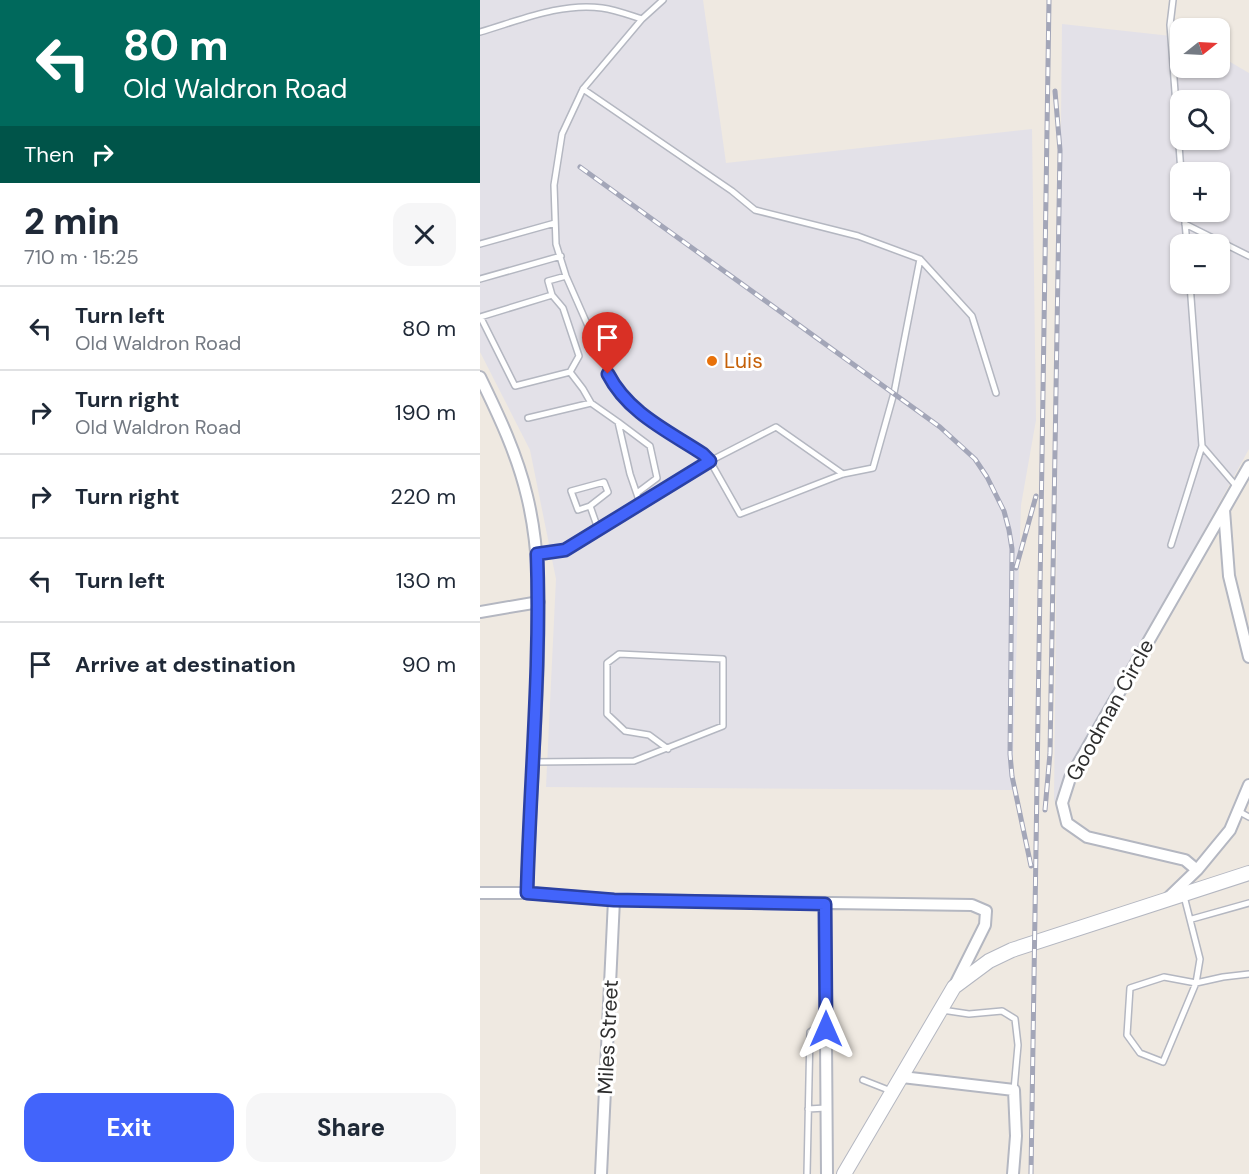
<!DOCTYPE html>
<html lang="en">
<head>
<meta charset="utf-8">
<style>
	:root { --surface:#fff; --page:#f6f6f7; --text:#1f2937; --muted:#747a83; --line:#e0e1e3; --accent:#4264fb }
	body { margin:0; font-family:"DM Sans",sans-serif; background:var(--page); color:var(--text); height:100vh; display:flex; flex-direction:column; font-size:22px; white-space:nowrap }
	* { box-sizing:border-box; margin:0 }
	p { font-size:20px; color:var(--muted) }
	.icon { flex:none; width:33px; height:33px; fill:none; stroke:currentColor; stroke-width:2; stroke-linecap:round; stroke-linejoin:round }
	.map { position:relative; flex:1; overflow:hidden }
	.side { display:flex; flex-direction:column; background:var(--surface); width:480px }
	.side>* { flex:none }
	.guide { background:#00695c; color:#fff; overflow:hidden }
	.needle { width:39px; rotate:72deg }
	.controls { position:absolute; left:690px; top:18px; display:grid; gap:12px }
	.controls a { display:grid; place-items:center; width:60px; height:60px; border-radius:12px; background:var(--surface); box-shadow:0 2px 4px #0004; font-size:30px }
	.pin { position:absolute; display:grid; place-items:center; width:51px; height:51px; color:#fff; margin:-62px -26px; border-radius:50% 50% 50% 0; rotate:-45deg; box-shadow:0 0 6px #0007 }
	.pin .icon { rotate:45deg }
	.me { position:absolute; width:66px; margin:-33px; rotate:0deg; stroke-linejoin:round; filter:drop-shadow(0 0 4px #0008) }
	.turn { display:flex; align-items:center; gap:21px; height:126px; padding:0 24px; font-size:27px }
	.turn .icon { width:78px; height:78px; stroke-width:2.5 }
	.turn b { display:block; font-size:42px; line-height:51px }
	.then { display:flex; align-items:center; height:57px; padding:0 24px; background:#0003; gap:12px; font-size:22px }
	.round { display:grid; place-items:center; flex:none; width:63px; height:63px; border-radius:18px; background:var(--page) }
	.headline { display:flex; align-items:center; justify-content:space-between; height:102px; padding:0 24px }
	h1 { font-size:36px; font-weight:800; line-height:45px }
	.action { display:flex; gap:12px; margin-top:auto; padding:12px 24px }
	.action a { flex:1; height:69px; border-radius:18px; background:var(--accent); color:#fff; font-size:24px; font-weight:800; line-height:69px; text-align:center }
	.action a+a { background:var(--page); color:var(--text) }
	ul { padding:0; list-style:none }
	li { display:flex; align-items:center; gap:18px; height:84px; padding:0 24px; border-top:2px solid var(--line) }
	li div { flex:1 }
	li b { display:block; font-size:22px }
	li em { font-style:normal }
	main { display:flex; flex:1; min-height:0 }
	.map>svg:first-child { display:block }
</style>
</head>
<body>
<main>
<section class="side">
<div class="guide">
<div class="turn"><svg class="icon" aria-label="left" viewBox="0 0 24 24"><path d="M17 20v-9H6M10 6l-5 5 5 5"/></svg><div><b>80 m</b>Old Waldron Road</div></div>
<div class="then">Then<svg class="icon" aria-label="right" viewBox="0 0 24 24"><path d="M7 20v-9h11M14 6l5 5-5 5"/></svg></div>
</div>
<div class="headline"><div><h1>2 min</h1><p>710 m · 15:25</p></div><a class="round"><svg class="icon" aria-label="close" viewBox="0 0 24 24"><path d="M6 6l12 12M18 6L6 18"/></svg></a></div>
<ul>
<li><svg class="icon" aria-label="left" viewBox="0 0 24 24"><path d="M17 20v-9H6M10 6l-5 5 5 5"/></svg><div><b>Turn left</b><p>Old Waldron Road</p></div><em>80 m</em></li>
<li><svg class="icon" aria-label="right" viewBox="0 0 24 24"><path d="M7 20v-9h11M14 6l5 5-5 5"/></svg><div><b>Turn right</b><p>Old Waldron Road</p></div><em>190 m</em></li>
<li><svg class="icon" aria-label="right" viewBox="0 0 24 24"><path d="M7 20v-9h11M14 6l5 5-5 5"/></svg><div><b>Turn right</b></div><em>220 m</em></li>
<li><svg class="icon" aria-label="left" viewBox="0 0 24 24"><path d="M17 20v-9H6M10 6l-5 5 5 5"/></svg><div><b>Turn left</b></div><em>130 m</em></li>
<li><svg class="icon" aria-label="arrive" viewBox="0 0 24 24"><path d="M6 21V4h12l-3 4 3 4H6"/></svg><div><b>Arrive at destination</b></div><em>90 m</em></li>
</ul>
<div class="action"><a>Exit</a><a>Share</a></div>
</section>
<div class="map">
<svg width="769" height="1174" viewBox="0 0 769 1174">
	<rect width="100%" height="100%" fill="#efe9e1"/>
	<path fill="#e3e1e8" fill-rule="evenodd" d="M0,0H223L246,163L552,129L556,420L541,505L532,790L66,787L76,579L50,450L0,352Z
		M582,24L700,37V68H740V56L769,73V449L574,802ZM700,100H740V140H700ZM700,172H740V212H700ZM700,244H740V284H700Z"/>
	<g fill="none" stroke-linecap="round" stroke-linejoin="round">
		<g stroke="#b4b7c1" stroke-width="8">
			<path id="service" d="M693,0L690,25L701,172
				M162,19L183,0
				M0,32C38,21 82,2 122,8C136,10 149,15 162,19L103,89L82,134L74,185L76,244L86,276L134,385L153,407L223,454L230,461L85,550L57,554
				M103,89L252,191L275,210L378,236L440,259L492,316L516,393
				M704,212L707,244
				M705,224L769,256
				M0,244L75,223
				M0,279L81,256
				M710,284L722,446L757,487
				M0,317L72,295L68,281L86,276
				M1,318L35,386L90,372L99,356L83,308L72,295
				M90,372L103,389L111,403
				M48,418L111,403L138,422L150,474L160,503
				M138,422L170,446L177,478L157,493
				M363,474L296,427L230,461L260,514L363,474L393,468L414,393L440,259
				M110,506L128,492L124,482L91,491L98,510L110,506L116,523L120,528
				M691,545L722,446
				M54,762L154,761L243,726V659L139,654L127,663V714L145,731L169,735L188,749
				M758,811L769,817
				M704,896L720,959L716,983L683,1062L660,1053L647,1035L650,988L684,977L716,983L743,977L769,974
				M712,919L769,903
				M462,1010L489,1014L522,1011L535,1019L538,1045L534,1090
				M383,1080L411,1091
				M328,1109L346,1108
				M327,1174L330,1032L333,1030L346,1029"/>
		</g>
		<g stroke="#b4b7c1" stroke-width="14">
			<path id="minor" d="M0,377C19,416 37,454 47,496C60,549 59,602 58,656C56,735 49,814 47,893L134,900L492,905L506,911L505,925L475,985
				M744,510L749,576L769,657
				M0,612L59,602
				M717,870L705,860L607,837L587,823L582,803L590,778L769,466
				M0,893H47
				M688,898L717,870L750,830L769,785
				M345,904L347,1174
				M422,1077L534,1090L536,1136L533,1174
				M121,1174L134,900"/>
		</g>
		<g stroke="#b4b7c1" stroke-width="16">
			<path id="secondary" d="M364,1174L474,987L509,961L532,950L769,873"/>
		</g>
		<use href="#service" stroke="#fff" stroke-width="5"/>
		<use href="#minor" stroke="#fff" stroke-width="10"/>
		<use href="#secondary" stroke="#fff" stroke-width="14"/>
		<g stroke="#a3a6b8" stroke-width="5">
			<path id="rail" d="M100,167L460,427L495,459L507,477L524,511L529,530L532,549L530,754L532,776L551,866
				M536,568L556,496
				M565,810L570,753L580,150L575,91
				M551,1174L569,0"/>
		</g>
		<use href="#rail" stroke="#fff" stroke-width="3" stroke-dasharray="9" stroke-linecap="butt"/>
	</g>
	<g fill="none" stroke-linecap="round" stroke-linejoin="round">
		<g stroke="#2b41a3" stroke-width="15">
			<path id="route" d="M128,374C148,413 188,431 223,454L230,461L85,550L57,554C61,668 50,780 47,893L134,900L345,904L346,1029"/>
		</g>
		<use href="#route" stroke="#4264fb" stroke-width="10"/>
	</g>
	<circle fill="#e8710a" stroke="#fff" stroke-width="2" cx="232" cy="361" r="6"/>
	<g text-anchor="middle" dominant-baseline="central" stroke-width="6" stroke-linejoin="round" paint-order="stroke">
		<g font-size="21" fill="#c56008" stroke="#fff" text-anchor="start">
			<text x="244" y="361">Luis</text>
		</g>
		<g font-size="21" fill="#2e2e2e" stroke="#fff">
			<text transform="translate(630 710) rotate(-61)">Goodman Circle</text>
			<text transform="translate(128 1037) rotate(-87)">Miles Street</text>
		</g>
	</g>
</svg>
<div class="controls">
<a><svg class="needle" viewBox="-14 -14 28 28"><path d="M0-13l5 13h-10z" fill="#e53935"/><path d="M0 13l5-13h-10z" fill="#747a83"/></svg></a>
<a><svg class="icon" aria-label="search" viewBox="0 0 24 24"><circle cx="10" cy="10" r="6"/><path d="M15 15l6 6"/></svg></a>
<a>+</a>
<a>−</a>
</div>
<div class="pin" style="left:128px;top:374px;background:#d93025"><svg class="icon" aria-label="arrive" viewBox="0 0 24 24"><path d="M6 21V4h12l-3 4 3 4H6"/></svg></div>
<svg class="me" style="left:346px;top:1029px" viewBox="-20 -20 40 40"><path d="M0-17L14 15 0 8-14 15z" fill="#4264fb" stroke="#fff" stroke-width="4"/></svg>
</div>
</main>
</body>
</html>
